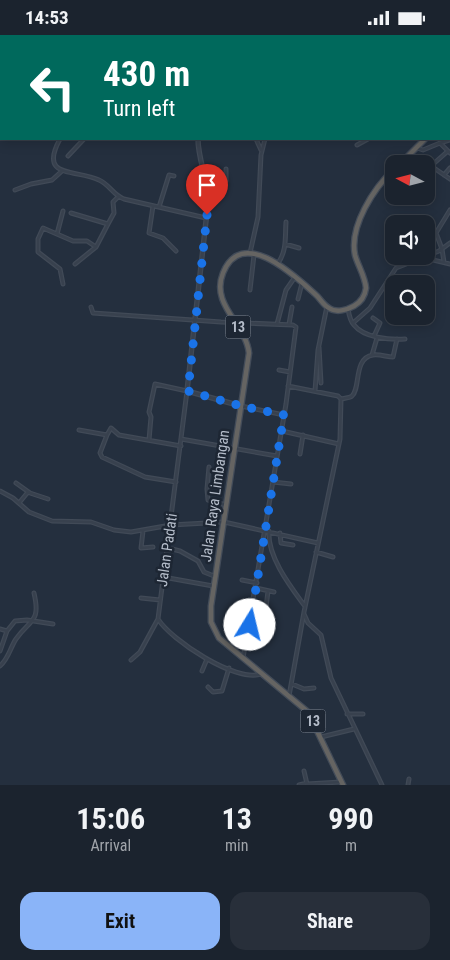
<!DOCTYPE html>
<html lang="en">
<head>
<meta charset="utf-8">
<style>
	:root { --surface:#1b232e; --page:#282f3a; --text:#f1f3f6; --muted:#a0a4aa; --line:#39404a; --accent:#8ab4f8 }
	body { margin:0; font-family:"Roboto Condensed",sans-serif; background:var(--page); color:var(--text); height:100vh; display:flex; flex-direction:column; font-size:19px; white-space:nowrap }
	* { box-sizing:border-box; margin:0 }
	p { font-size:16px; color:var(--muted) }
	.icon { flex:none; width:28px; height:28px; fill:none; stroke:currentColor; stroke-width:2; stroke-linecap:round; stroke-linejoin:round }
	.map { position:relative; height:750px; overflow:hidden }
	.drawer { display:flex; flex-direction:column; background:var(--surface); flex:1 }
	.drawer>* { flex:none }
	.hud { position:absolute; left:0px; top:0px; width:450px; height:105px; box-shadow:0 2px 12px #0003,0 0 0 1px var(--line); background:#00695c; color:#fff; overflow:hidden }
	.needle { width:32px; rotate:277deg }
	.controls { position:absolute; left:385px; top:120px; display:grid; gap:10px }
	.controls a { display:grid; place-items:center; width:50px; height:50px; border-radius:10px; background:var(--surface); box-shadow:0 2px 12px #0003,0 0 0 1px var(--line); font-size:25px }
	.pin { position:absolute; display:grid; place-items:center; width:42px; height:42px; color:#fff; margin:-51px -21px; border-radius:50% 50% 50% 0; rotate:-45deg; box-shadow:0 0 5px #0007 }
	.pin .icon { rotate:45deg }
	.me { position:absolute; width:55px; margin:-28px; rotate:9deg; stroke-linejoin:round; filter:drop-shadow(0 0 4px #0008) }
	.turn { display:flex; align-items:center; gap:18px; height:105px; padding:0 20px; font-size:22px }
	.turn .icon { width:65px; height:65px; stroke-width:2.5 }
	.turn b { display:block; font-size:35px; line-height:42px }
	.eta { display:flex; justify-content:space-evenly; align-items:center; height:85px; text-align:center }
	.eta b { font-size:30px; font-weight:700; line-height:35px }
	.button { display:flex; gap:10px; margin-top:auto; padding:10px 20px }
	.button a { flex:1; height:58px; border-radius:15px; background:var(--accent); color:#111; font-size:20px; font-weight:700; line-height:58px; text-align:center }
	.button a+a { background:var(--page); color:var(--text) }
	.status { display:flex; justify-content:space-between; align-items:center; height:35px; padding:0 25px; background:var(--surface); direction:ltr }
	.status svg { height:14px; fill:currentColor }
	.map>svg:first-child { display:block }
</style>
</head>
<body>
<div class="status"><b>14:53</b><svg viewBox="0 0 49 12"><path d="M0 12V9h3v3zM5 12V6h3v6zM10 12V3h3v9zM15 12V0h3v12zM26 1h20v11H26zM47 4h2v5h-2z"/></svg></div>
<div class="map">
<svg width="450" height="750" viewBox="0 0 450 750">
	<rect width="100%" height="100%" fill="#242f3e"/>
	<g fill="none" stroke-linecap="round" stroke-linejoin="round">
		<g stroke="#414a57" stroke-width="5">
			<path id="minor" d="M75,0V1
				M244,0V1
				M60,104C38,144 76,134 99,145C109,149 113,160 124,164L206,183
				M256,104L261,115
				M440,108L450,105
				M357,110L368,104
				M417,113L423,115L440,108L450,118
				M448,116L431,131L450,144
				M68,121L84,104
				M444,140L450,133
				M207,149L226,146V134
				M15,155L31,149L52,145L62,136
				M153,171L149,198L163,203L176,216
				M159,172L169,140L174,141
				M71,178L108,189L114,178L113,167L118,162
				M57,199L63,176
				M285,209L299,213
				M250,218L258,182L261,120L265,104
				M425,223L450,229
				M444,227L442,214L436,198L450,175
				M278,228C287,216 285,201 286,187
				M75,229L96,212
				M63,249L60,234L38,217V204L43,193L73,206H87L96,212L108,189
				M250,255L254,220
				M298,264L302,248
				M91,272L93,278L221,287L293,290L296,292L286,369L243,623
				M348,274C349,280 350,286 354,290C364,303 390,305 405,304
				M373,283L380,288L374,301
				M353,288L370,273L396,233L439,216L450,208
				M277,289L286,255L295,242
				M289,289L292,272
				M319,312L321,348
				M372,320L377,303
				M279,335L290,337
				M288,351L338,361L341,364
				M315,356L318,315L327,271
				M241,371L284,380
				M79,395L107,400L100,418L102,422L145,442L176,447
				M282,396L339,409
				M107,400L111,393L119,400L181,411
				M181,404L277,421
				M149,405L151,382L149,377L155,349L187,356L158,584C171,605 236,648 261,639
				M300,419L303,400
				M209,432L207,454L208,465L226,470
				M273,447L291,449
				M16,448L30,458L48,464
				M0,456L13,463L29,477L52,486L91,487L114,495L131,497L171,490L224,487L318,508
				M19,468L28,457
				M143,496L141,513L153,512
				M269,496C267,521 290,551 304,570
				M280,498L281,508L293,510
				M167,517L172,514L180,516L198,526L204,537L214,541
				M316,517L333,522
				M163,542L213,551
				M242,545L257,548
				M256,553L274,557
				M141,563L160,565
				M304,579L308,588L321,600L331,643L382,750
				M265,581L268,556
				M250,590L261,593
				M0,594L7,596
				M0,616L7,596L15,586L27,585L53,589
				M131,625L140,617L158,584
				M0,631C9,623 10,613 16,604C30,584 41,588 34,558
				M202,636L207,624
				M292,649L304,654L314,653
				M208,652L213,657L222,656L229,633
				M289,661L304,577L340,404L341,364C344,363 350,363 352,361C361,353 353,323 373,320C380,319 387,322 393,322L397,304
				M347,679H363
				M321,702L354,694
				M304,736L307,749L341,747
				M299,750L307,748
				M408,750L409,744"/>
		</g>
		<g stroke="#414a57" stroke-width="5.5">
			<path id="tertiary" d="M208,1V0
				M198,104C198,126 209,146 208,168L187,356L241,371"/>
		</g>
		<g stroke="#434c59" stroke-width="7">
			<path id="trunk" d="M449,84H450
				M400,129L425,104
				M343,750L308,677L219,603L211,587V571L249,318C246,289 210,270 223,238C242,191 294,240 315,259C320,263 323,270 329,273C336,278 347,275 354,271C361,267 365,261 366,253C365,241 358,231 355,220C349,191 374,153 394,134"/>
		</g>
		<use href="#minor" stroke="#38414e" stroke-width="2.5"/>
		<use href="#tertiary" stroke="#38414e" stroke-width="3"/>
		<use href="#trunk" stroke="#656462" stroke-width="4.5"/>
	</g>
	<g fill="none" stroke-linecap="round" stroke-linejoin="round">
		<path stroke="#1a73e8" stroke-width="9" stroke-dasharray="0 16.2" d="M207,180L188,356L241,371L284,380L250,590"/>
	</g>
	<g text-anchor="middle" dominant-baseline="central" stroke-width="5" stroke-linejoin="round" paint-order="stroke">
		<g fill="#1d2633" stroke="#878f9c" stroke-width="1">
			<rect x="225.5" y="280.5" width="25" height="23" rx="4"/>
			<rect x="300.5" y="674.5" width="25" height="23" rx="4"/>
		</g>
		<g font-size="14" font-weight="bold" fill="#b4bcc9">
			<text x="238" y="292">13</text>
			<text x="313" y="686">13</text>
		</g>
		<g font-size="15" fill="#b4bcc9" stroke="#1d2633">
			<text transform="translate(215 461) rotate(-82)">Jalan Raya Limbangan</text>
			<text transform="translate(167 515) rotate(-82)">Jalan Padati</text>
		</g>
	</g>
</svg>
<div class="controls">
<a><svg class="needle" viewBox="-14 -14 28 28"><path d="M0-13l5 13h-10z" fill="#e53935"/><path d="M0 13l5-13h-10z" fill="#a0a4aa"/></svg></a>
<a><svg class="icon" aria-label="sound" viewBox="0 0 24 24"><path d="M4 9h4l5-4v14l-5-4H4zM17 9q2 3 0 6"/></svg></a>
<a><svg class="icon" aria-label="search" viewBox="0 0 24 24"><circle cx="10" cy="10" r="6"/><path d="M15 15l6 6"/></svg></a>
</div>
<div class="pin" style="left:207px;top:180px;background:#d93025"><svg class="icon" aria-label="arrive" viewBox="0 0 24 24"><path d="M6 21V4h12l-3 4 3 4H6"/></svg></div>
<svg class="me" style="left:250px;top:590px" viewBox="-20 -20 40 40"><circle r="19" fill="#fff"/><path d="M0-13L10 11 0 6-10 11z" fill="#1a73e8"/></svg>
<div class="hud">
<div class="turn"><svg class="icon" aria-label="left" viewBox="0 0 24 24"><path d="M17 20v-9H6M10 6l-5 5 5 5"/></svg><div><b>430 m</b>Turn left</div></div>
</div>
</div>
<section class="drawer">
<div class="eta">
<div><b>15:06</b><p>Arrival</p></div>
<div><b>13</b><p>min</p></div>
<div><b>990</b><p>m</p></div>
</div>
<div class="button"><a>Exit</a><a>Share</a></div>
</section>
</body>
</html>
